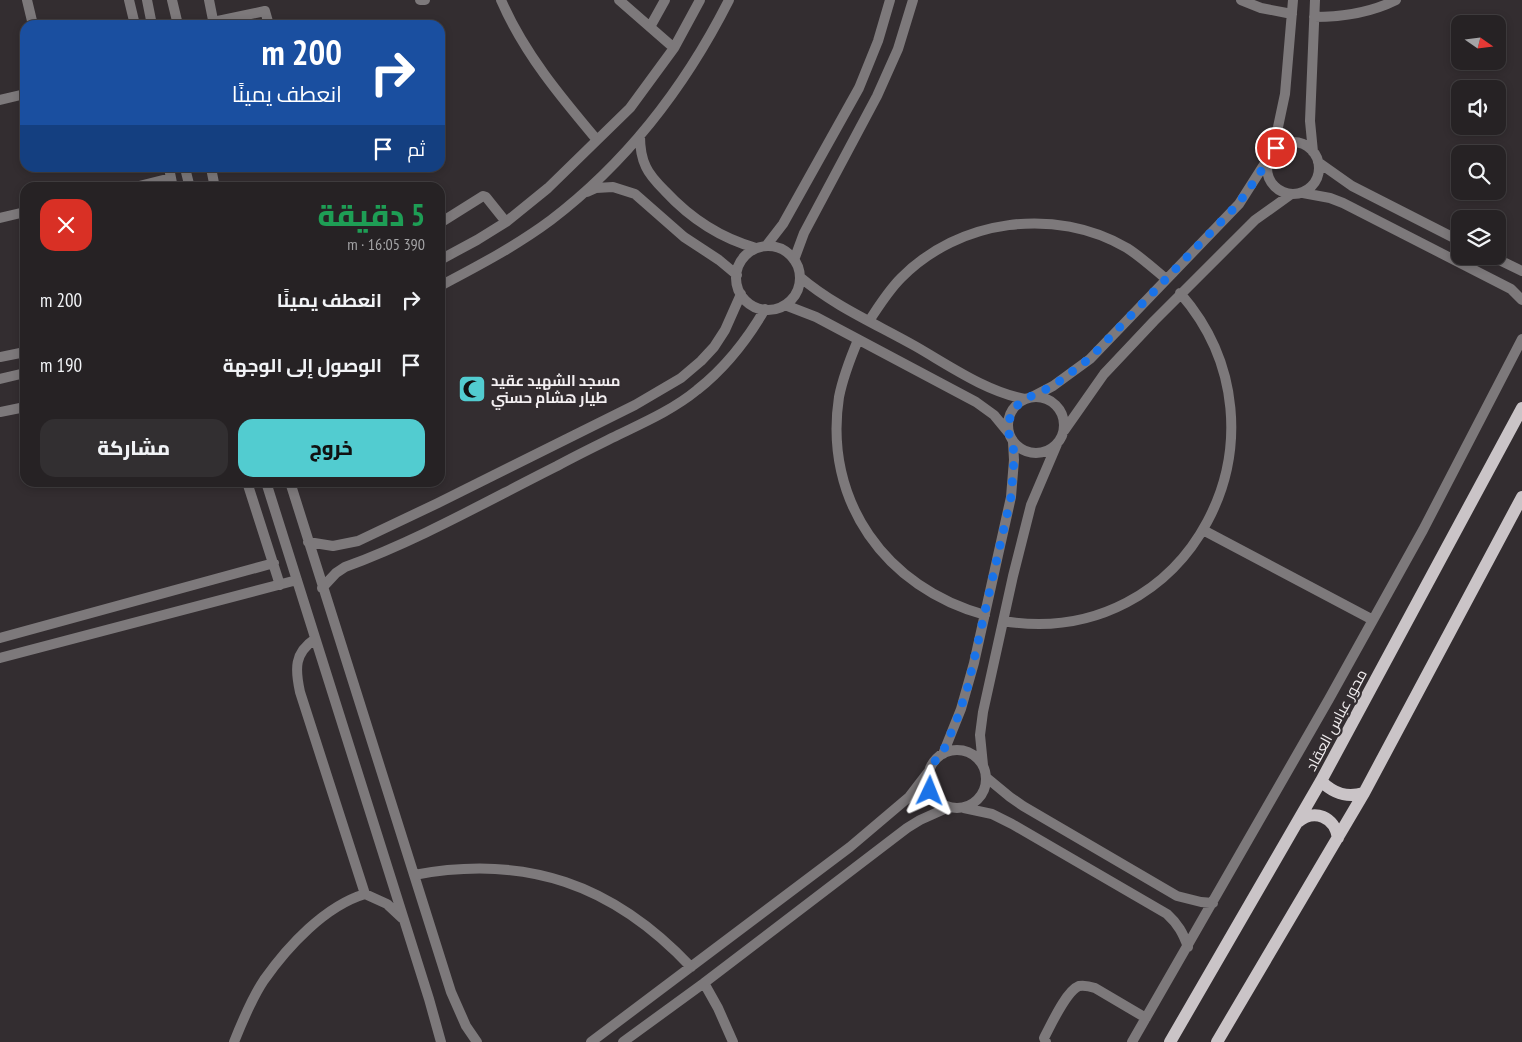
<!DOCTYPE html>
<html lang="ar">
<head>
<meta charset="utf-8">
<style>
	:root { --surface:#262224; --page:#322f31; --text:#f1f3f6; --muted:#a4a4a6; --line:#423f41; --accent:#52ccd0 }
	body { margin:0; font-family:"PT Sans Narrow",Cairo,sans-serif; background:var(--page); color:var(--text); direction:rtl; height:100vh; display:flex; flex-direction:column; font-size:19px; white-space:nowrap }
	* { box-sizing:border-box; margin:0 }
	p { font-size:16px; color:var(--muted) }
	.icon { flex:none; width:28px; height:28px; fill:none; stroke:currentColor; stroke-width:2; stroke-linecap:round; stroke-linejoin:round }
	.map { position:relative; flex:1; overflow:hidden; direction:ltr }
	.sheet { position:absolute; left:20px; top:182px; width:425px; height:305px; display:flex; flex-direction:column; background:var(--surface); border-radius:15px; box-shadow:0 2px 8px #0003,0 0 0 1px var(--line); direction:rtl }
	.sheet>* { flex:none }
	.top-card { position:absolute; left:20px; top:20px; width:425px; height:152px; border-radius:15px; box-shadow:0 2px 8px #0003,0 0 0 1px var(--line); direction:rtl; background:#1a4fa0; color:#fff; overflow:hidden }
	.needle { width:32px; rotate:104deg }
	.buttons { position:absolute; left:1451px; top:15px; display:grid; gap:10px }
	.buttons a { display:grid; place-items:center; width:55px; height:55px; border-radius:10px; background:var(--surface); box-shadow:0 2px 8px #0003,0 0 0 1px var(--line); font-size:25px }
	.pin { position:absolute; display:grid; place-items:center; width:42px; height:42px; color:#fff; margin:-21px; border:2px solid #fff; border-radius:50%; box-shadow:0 1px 5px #0007 }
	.me { position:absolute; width:55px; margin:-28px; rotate:2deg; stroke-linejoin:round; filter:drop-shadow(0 0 4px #0008) }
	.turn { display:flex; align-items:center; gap:18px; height:105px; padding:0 20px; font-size:22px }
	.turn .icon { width:65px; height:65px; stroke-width:2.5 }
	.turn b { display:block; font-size:35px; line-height:42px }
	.then { display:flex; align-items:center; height:48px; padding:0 20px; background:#0003; gap:10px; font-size:19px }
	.round { display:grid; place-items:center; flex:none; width:52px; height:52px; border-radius:15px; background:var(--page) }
	.overview { display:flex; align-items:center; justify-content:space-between; height:85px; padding:0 20px }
	h1 { font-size:30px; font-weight:800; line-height:38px; color:#1e9e55 }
	.action { display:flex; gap:10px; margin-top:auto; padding:10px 20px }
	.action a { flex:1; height:58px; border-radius:15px; background:var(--accent); color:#111; font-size:20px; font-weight:800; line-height:58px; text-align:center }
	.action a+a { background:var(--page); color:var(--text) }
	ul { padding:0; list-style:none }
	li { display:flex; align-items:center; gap:15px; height:65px; padding:0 20px }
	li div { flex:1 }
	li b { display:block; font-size:19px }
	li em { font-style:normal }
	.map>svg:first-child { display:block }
</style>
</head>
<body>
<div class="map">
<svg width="1522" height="1042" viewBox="0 0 1522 1042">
	<rect width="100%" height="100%" fill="#332d30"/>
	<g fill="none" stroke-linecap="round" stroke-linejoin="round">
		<path stroke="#7d797b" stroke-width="10" d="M27,0L33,25
			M129,0L135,25
			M147,0L152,25
			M172,0L178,25
			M209,0L214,25
			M420,0H425
			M501,0C524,53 560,96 597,140
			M619,0L674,48
			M1241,0L1261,8L1292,14
			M1314,17C1342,17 1370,13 1396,0
			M213,22L265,11L269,25
			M650,27L665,0
			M0,100L25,94
			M640,136C640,147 641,157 646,167C650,176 658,184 665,191C691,219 720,238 756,248
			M1267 168a26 26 0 1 1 52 0a26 26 0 1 1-52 0Z
			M1271,152L1278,127L1285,94L1293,0
			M1313,152L1310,121L1315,0
			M1318,162L1352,186L1460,241
			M169,168L173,188
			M185,168L190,188
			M211,168L215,188
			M131,188L171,178
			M587,192L596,188L613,187L635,194L684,237L719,260L737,275
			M1303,193L1330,198L1343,203L1511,289L1522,300
			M0,218L25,212
			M440,223L483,196L486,197L506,222
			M766,246L783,224L859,88L878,41L890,0
			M736 278a32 32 0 1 1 64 0a32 32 0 1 1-64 0Z
			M1491,256L1522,271
			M440,260L477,240L506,222L548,188L630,108L674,48L700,0
			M794,260L804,233L877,96L898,49L913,0
			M800,277C834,306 876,324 915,346C950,366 985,391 1025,399
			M440,286C478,266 516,246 551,220C627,162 686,85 729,0
			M785,305L816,317L976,402L994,415L1008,432
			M869,321C879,306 888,291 901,278C959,219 1055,206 1127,248C1141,257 1153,268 1166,279
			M858,340C850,359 843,377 839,397C823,501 886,588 985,615
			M0,357L25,352
			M0,379L25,373
			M1008 425a28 28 0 1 1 56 0a28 28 0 1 1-56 0Z
			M1032,397L1053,386L1090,359L1239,204L1267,160
			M0,412L25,407
			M1064,431L1104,374L1154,321L1255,220L1290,195
			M247,482L280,585
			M266,482L429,999L441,1042
			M290,482L451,992L466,1026L477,1042
			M1203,530L1373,620
			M308,542L333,546L358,541L438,503L635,405L681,378L701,361L714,347L725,330L741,294
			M322,588L336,573L345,567C419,540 487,501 557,466C577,455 598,445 618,435C645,422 674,409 697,390C725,368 747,340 765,309
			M1003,621C1189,652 1303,434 1180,293
			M0,638L274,563
			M315,639C294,653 295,669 300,692L365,894
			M0,658L297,580
			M928 779a29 29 0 1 1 58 0a29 29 0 1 1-58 0Z
			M943,754L961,709L974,663L1011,497L1014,460L1013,442
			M983,765L980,735L983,712L1013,576L1031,505L1057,444
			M987,778L1010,797L1023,806L1177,896L1201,902L1213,903
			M964,808L992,814L1012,824L1167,914C1178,924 1183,933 1188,947
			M414,875C526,854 613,884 691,967
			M704,983L718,1008L733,1042
			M234,1042C242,1022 252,998 264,980C288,946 325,906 365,894L387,904L402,918
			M591,1042L850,847L909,797L929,771
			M623,1042L704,983L907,828L920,820L949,807
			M1046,1042L1044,1038C1051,1025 1066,991 1079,986C1085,985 1089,986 1095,988L1146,1018
			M1132,1042L1329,699L1423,530L1522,339"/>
		<path stroke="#cac4c7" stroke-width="12" d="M1321,781C1334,794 1347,798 1364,793
			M1298,822C1314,808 1335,817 1338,838
			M1170,1042L1321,781L1522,408
			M1217,1042L1364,793L1522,497"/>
	</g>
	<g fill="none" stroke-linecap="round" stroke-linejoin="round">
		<path stroke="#1a73e8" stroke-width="9" stroke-dasharray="0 16.2" d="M930,791L928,778L929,771L932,764L942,754L957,719L968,686L1011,497L1014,460L1013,442L1008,432V424L1013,409L1025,399L1053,386L1090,358L1238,204L1259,175L1270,154L1276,148"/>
	</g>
	<defs>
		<g id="mosque-square" transform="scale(1.4375)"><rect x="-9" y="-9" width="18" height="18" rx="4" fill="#52ccd0" stroke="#332d30"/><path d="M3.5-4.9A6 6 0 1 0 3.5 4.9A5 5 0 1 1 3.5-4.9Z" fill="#111"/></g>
	</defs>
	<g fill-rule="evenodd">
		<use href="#mosque-square" x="472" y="389"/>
	</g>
	<g text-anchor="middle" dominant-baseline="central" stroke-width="4.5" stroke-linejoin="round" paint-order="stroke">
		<g font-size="15" font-weight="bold" fill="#f2eef0" stroke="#332d30" text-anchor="start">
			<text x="491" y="380">مسجد الشهيد عقيد<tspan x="491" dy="17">طيار هشام حسني</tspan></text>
		</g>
		<g font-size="15" fill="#f2eef0" stroke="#332d30">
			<text transform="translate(1336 720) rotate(-62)">محور عباس العقاد</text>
		</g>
	</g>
</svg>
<div class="buttons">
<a><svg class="needle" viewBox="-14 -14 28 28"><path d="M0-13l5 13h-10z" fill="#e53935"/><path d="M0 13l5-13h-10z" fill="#a4a4a6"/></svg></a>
<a><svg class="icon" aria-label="sound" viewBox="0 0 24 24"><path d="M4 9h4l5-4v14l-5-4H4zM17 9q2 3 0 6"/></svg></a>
<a><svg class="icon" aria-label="search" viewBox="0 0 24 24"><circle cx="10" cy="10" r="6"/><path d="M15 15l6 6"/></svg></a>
<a><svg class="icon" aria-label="layers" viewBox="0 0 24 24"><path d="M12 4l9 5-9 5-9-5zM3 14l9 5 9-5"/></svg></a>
</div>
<div class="pin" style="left:1276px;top:148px;background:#d93025"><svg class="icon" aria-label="arrive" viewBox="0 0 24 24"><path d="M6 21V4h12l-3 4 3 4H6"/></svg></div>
<svg class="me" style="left:930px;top:791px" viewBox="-20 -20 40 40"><path d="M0-17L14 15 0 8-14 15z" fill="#1a73e8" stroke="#fff" stroke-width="4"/></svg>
<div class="top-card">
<div class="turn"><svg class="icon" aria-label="right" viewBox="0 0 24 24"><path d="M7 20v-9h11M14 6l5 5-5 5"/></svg><div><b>200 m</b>انعطف يمينًا</div></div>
<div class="then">ثم<svg class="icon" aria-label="arrive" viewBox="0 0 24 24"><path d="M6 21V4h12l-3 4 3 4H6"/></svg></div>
</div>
<section class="sheet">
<div class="overview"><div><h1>5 دقيقة</h1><p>390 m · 16:05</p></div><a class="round" style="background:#d93025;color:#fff"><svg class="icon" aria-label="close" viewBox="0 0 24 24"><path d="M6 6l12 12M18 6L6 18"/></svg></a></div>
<ul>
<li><svg class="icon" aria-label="right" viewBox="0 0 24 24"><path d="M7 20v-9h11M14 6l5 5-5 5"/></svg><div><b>انعطف يمينًا</b></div><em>200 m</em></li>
<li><svg class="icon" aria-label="arrive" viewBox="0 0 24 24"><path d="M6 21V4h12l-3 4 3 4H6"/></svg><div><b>الوصول إلى الوجهة</b></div><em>190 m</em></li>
</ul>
<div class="action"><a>خروج</a><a>مشاركة</a></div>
</section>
</div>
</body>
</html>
